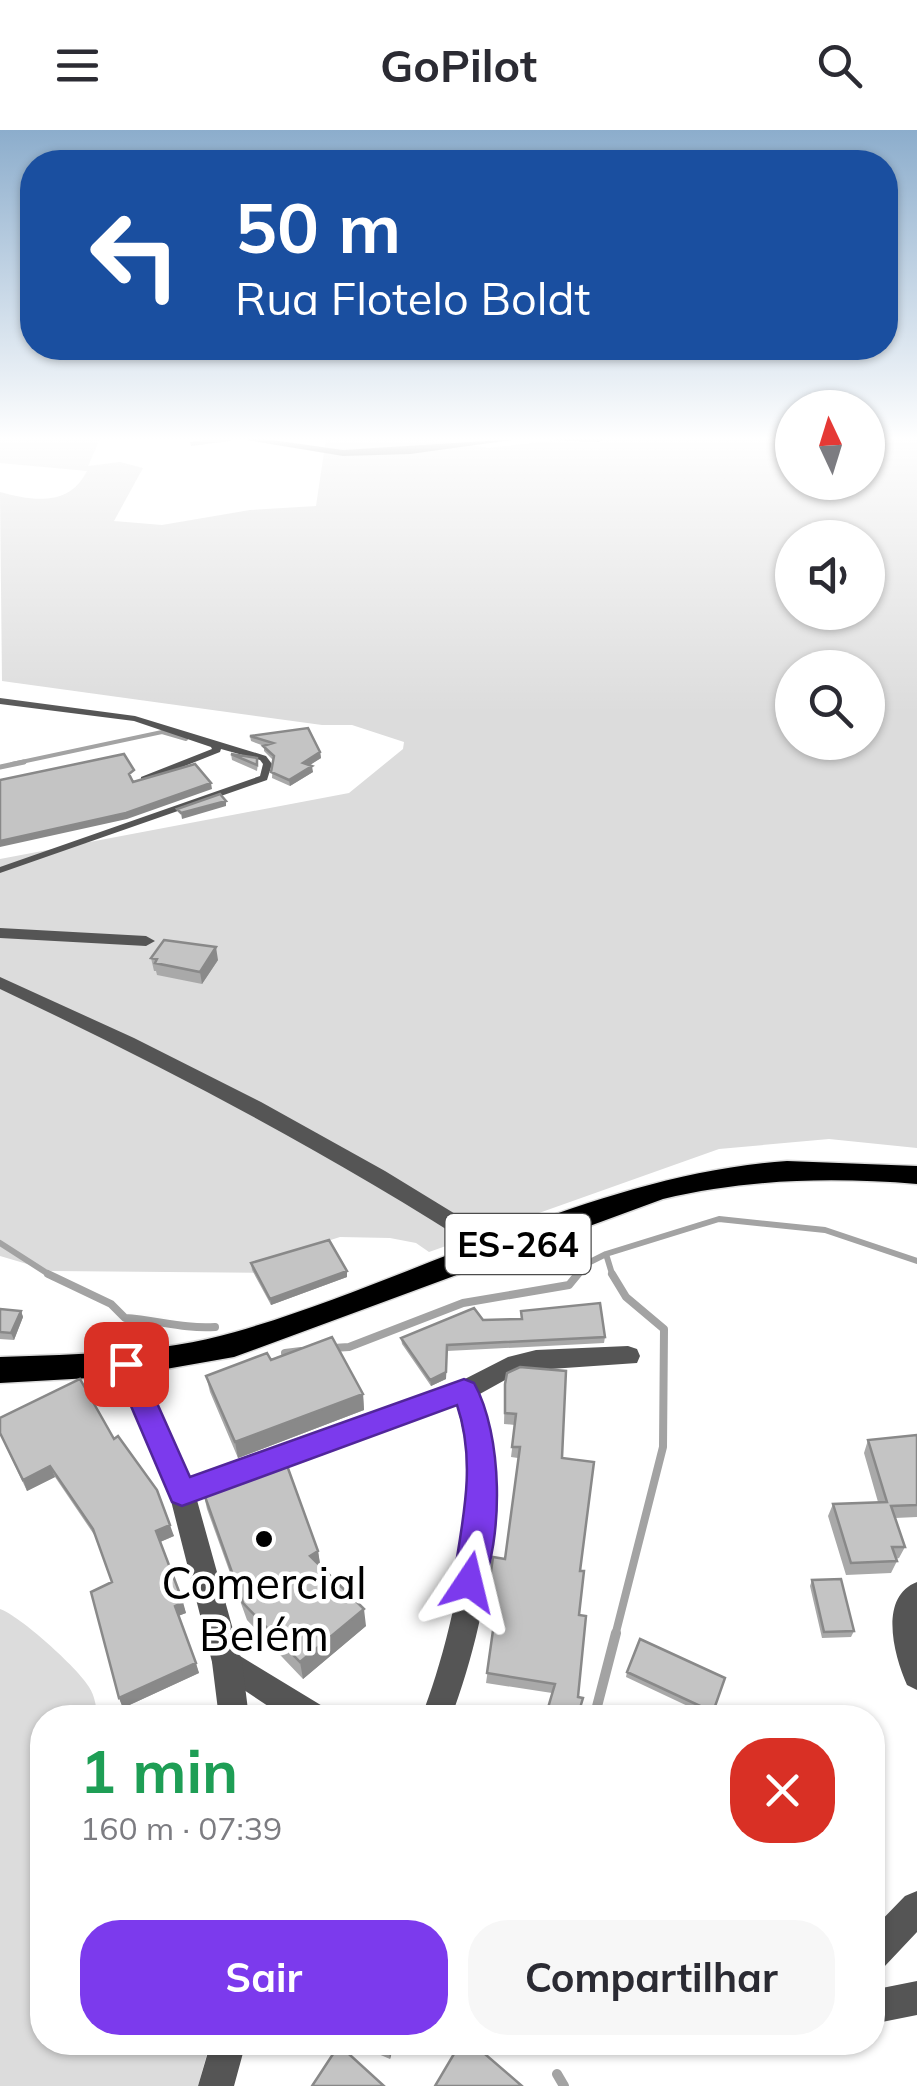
<!DOCTYPE html>
<html lang="pt">
<head>
<meta charset="utf-8">
<style>
	:root { --surface:#fff; --page:#f7f7f7; --text:#2b2b33; --muted:#7c7c81; --accent:#7c3aed }
	body { margin:0; font-family:Mulish,sans-serif; background:var(--page); color:var(--text); height:100vh; display:flex; flex-direction:column; font-size:38px; white-space:nowrap }
	* { box-sizing:border-box; margin:0 }
	p { font-size:32px; color:var(--muted) }
	.icon { flex:none; width:55px; height:55px; fill:none; stroke:currentColor; stroke-width:2; stroke-linecap:round; stroke-linejoin:round }
	.map { position:relative; flex:1; overflow:hidden }
	.side { position:absolute; left:30px; top:1575px; width:855px; height:350px; display:flex; flex-direction:column; background:var(--surface); border-radius:40px; box-shadow:0 2px 8px #0004 }
	.side>* { flex:none }
	.banner { position:absolute; left:20px; top:20px; width:878px; height:210px; border-radius:40px; box-shadow:0 2px 8px #0004; background:#1a4fa0; color:#fff; overflow:hidden }
	.needle { width:65px; rotate:356deg }
	.controls { position:absolute; left:775px; top:260px; display:grid; gap:20px }
	.controls a { display:grid; place-items:center; width:110px; height:110px; border-radius:50%; background:var(--surface); box-shadow:0 2px 8px #0004; font-size:50px }
	.pin { position:absolute; display:grid; place-items:center; width:85px; height:85px; color:#fff; margin:-42px; border-radius:20px; box-shadow:0 5px 15px #0006 }
	.me { position:absolute; width:110px; margin:-55px; rotate:10deg; stroke-linejoin:round; filter:drop-shadow(0 0 8px #0008) }
	.turn { display:flex; align-items:center; gap:35px; height:210px; padding:0 50px; font-size:45px }
	.turn .icon { width:130px; height:130px; stroke-width:2.5 }
	.turn b { display:block; font-size:70px; line-height:85px }
	.round { display:grid; place-items:center; flex:none; width:105px; height:105px; border-radius:40px; background:var(--page) }
	.headline { display:flex; align-items:center; justify-content:space-between; height:170px; padding:0 50px }
	h1 { font-size:60px; font-weight:700; line-height:75px; color:#1e9e55 }
	.cta { display:flex; gap:20px; margin-top:auto; padding:20px 50px }
	.cta a { flex:1; height:115px; border-radius:40px; background:var(--accent); color:#fff; font-size:40px; font-weight:700; line-height:115px; text-align:center }
	.cta a+a { background:var(--page); color:var(--text) }
	header { display:flex; justify-content:space-between; align-items:center; height:130px; padding:0 50px; background:var(--surface); font-size:45px; font-weight:700 }
	.map>svg:first-child { display:block }
</style>
</head>
<body>
<header><svg class="icon" aria-label="menu" viewBox="0 0 24 24"><path d="M4 6h16M4 12h16M4 18h16"/></svg>GoPilot<svg class="icon" aria-label="search" viewBox="0 0 24 24"><circle cx="10" cy="10" r="6"/><path d="M15 15l6 6"/></svg></header>
<div class="map">
<svg width="917" height="1956" viewBox="0 0 917 1956">
	<rect width="100%" height="100%" fill="#fff"/>
	<path fill="#dcdcdc" fill-rule="evenodd" d="M0,309H100L88,336L120,332L143,338L114,391L162,395L250,380L316,376L326,309H427L489,318L564,309H792V352H868V309L917,310V1018L829,1009L719,1019L429,1122L416,1113L390,1108L340,1107L318,1114L273,1143L51,1141L0,1126V729L349,663L403,619L404,612L352,595H322L2,551L0,362C33,371 69,377 87,341L0,333ZM792,408H868V482H792ZM792,538H868V612H792Z
		M0,1479C20,1486 78,1538 89,1557C95,1566 96,1577 98,1587L42,1588V1912L210,1913L198,1956H0Z"/>
	<g fill="none" stroke-linecap="round" stroke-linejoin="round">
		<path stroke="#a3a3a3" stroke-width="4" d="M12,634L162,602L186,609"/>
		<path stroke="#a3a3a3" stroke-width="5" d="M0,637L24,632"/>
		<path stroke="#a3a3a3" stroke-width="6" d="M0,1113L53,1147
			M606,1124L613,1147
			M576,1147L588,1133L606,1124L719,1089L825,1100L917,1131"/>
		<path stroke="#a3a3a3" stroke-width="8" d="M48,1144L111,1174L125,1188C157,1190 183,1199 215,1197
			M612,1144L626,1167L664,1199L663,1317L615,1506
			M333,1218L349,1217L463,1173L569,1155L578,1144
			M285,1223L301,1221"/>
		<path stroke="#a3a3a3" stroke-width="10" d="M594,1588L616,1503
			M557,1944L564,1956"/>
		<g stroke="#dbdbdb" stroke-width="3">
			<path id="primary" d="M787,1031L917,1036V1054C830,1047 748,1049 663,1069L234,1227L126,1246L0,1253V1227C78,1224 160,1224 235,1202C419,1149 593,1045 787,1031Z"/>
		</g>
		<path fill="#555" fill-rule="evenodd" d="M0,568L135,586L266,626L272,634L267,650L0,743V737L260,646L263,634L260,630L221,619L220,622L147,651H141V647L212,619L211,617L134,591L0,574Z"/>
		<path fill="#555" fill-rule="evenodd" d="M241,309H265L343,320L520,309L410,324L343,326Z
			M534,309H604L599,312Z
			M0,798L146,806L155,811L146,816L0,808Z
			M0,847L134,908L261,972L385,1041L506,1115L509,1121L506,1127H490C333,1025 169,939 0,859Z
			M628,1216L637,1219L640,1226L637,1233L536,1240L514,1245L478,1265C512,1362 486,1494 451,1588H421C454,1503 485,1362 456,1274L182,1375L173,1371L169,1363L173,1355L455,1254L508,1227L536,1220Z
			M917,1452V1560L907,1555C894,1526 878,1467 917,1452Z
			M227,1518L324,1577L328,1588H286L217,1542L212,1532L217,1522Z
			M917,1761V1802L884,1837L872,1842V1800L905,1766Z
			M917,1851V1885L872,1894V1860Z"/>
		<path fill="#555" fill-rule="evenodd" d="M126,1224L135,1227L138,1234L195,1363L242,1532L249,1588H219L212,1532L169,1363L114,1234L117,1227Z
			M211,1912H246L234,1956H198Z"/>
		<use href="#primary" fill="#000" fill-rule="evenodd"/>
	</g>
	<path fill="#a9a9a9" d="M250,606L320,622L321,628L309,635L313,642L290,656L272,648L273,630L264,621V616L251,611Z
		M231,624L258,633L257,641L232,630Z
		M151,828L218,830L202,854L157,845L156,841H154Z
		M251,1133L347,1147L271,1175L252,1140Z
		M0,1179L21,1181L23,1187L14,1210L0,1209Z
		M521,1181L605,1207L604,1213L447,1221L446,1249L431,1256L402,1214L401,1208L483,1190L521,1189Z
		M271,1230L363,1264L364,1280L238,1328L210,1262L206,1246Z
		M505,1254L562,1328L580,1441L578,1567L583,1568L579,1588H545L552,1563L486,1553L496,1482L486,1481L487,1470L505,1429L518,1328L511,1327L515,1295L504,1294Z
		M0,1304L114,1309L174,1406L160,1412L186,1483L178,1486L199,1543L123,1578L119,1568L112,1452L97,1409L55,1347L27,1361Z
		M917,1305V1387L895,1388L905,1417L899,1428L896,1429L897,1431L891,1443L846,1445L828,1386L833,1374L878,1372L864,1323L868,1310Z
		M203,1361L318,1421L320,1436L366,1496L303,1549L247,1490L207,1379Z
		M812,1450L854,1501L851,1507L822,1508L810,1456Z
		M627,1542L725,1548L711,1587L626,1547Z
		M350,1912H395L390,1929Z"/>
	<path fill="#898989" d="M212,309H231L230,311L191,316L190,312Z
		M320,622L321,628L304,639L303,633Z
		M312,636L313,642L290,656L289,650Z
		M211,653L212,659L127,689L0,717V711Z
		M226,671V676L182,689L181,683Z
		M216,817L218,830L202,854L200,842Z
		M347,1141V1147L271,1175L270,1169Z
		M21,1181L23,1187L14,1210L11,1203Z
		M447,1215L446,1249L431,1256L430,1250Z
		M363,1264L364,1280L238,1328L235,1312Z
		M50,1336L55,1347L27,1361L23,1350Z
		M170,1395L174,1406L160,1412L156,1401Z
		M318,1421L321,1439L310,1426Z
		M183,1472L186,1483L178,1486L175,1476Z
		M364,1479L366,1496L303,1549L300,1532Z
		M196,1533L199,1543L123,1578L119,1568Z
		M391,1912H395L390,1929L389,1921Z"/>
	<path fill="#c4c4c4" stroke="#898989" stroke-width="2.5" d="M308,598L320,622L303,633L312,636L289,650L271,642L274,626L263,616L273,613L250,606Z
		M124,624L134,640L129,644L133,652L195,634L211,653L126,683L0,711V650Z
		M231,624L257,628V635Z
		M220,664L226,671L181,683L177,679Z
		M164,810L216,817L200,842L155,833L157,829L151,828Z
		M329,1110L347,1141L270,1169L251,1133Z
		M600,1173L605,1207L447,1215L446,1242L430,1250L401,1208L474,1178L483,1190L522,1189L521,1181Z
		M0,1179L21,1181L11,1203L0,1202Z
		M332,1207L363,1264L235,1312L206,1246L267,1223L271,1230Z
		M520,1237L566,1241L562,1328L594,1332L580,1441H584L579,1485L586,1486L578,1567L583,1568L577,1588H545L555,1554L487,1543L497,1472L487,1470L493,1427L505,1429L520,1317H512L516,1284L505,1283V1254L507,1243Z
		M80,1249L114,1309L118,1306L157,1360L170,1395L156,1401L183,1472L175,1476L196,1533L119,1568L91,1462L112,1452L93,1399L50,1336L23,1350L0,1303V1288Z
		M917,1305V1375L891,1376L905,1417H892L897,1431L851,1433L833,1374L887,1372L868,1310Z
		M285,1330L318,1421L310,1426L364,1479L300,1532L243,1473L203,1361Z
		M841,1449L854,1501L824,1502L812,1450Z
		M640,1509L725,1548L713,1582L627,1542Z
		M367,1912H391L389,1921Z
		M461,1912H471L522,1956H435Z
		M339,1915L384,1956H312Z"/>
	<linearGradient id="sky" x2="0" y2="1"><stop stop-color="#8cadcc"/><stop offset="0.53" stop-color="#fff"/><stop offset="1" stop-color="#fff" stop-opacity="0"/></linearGradient>
	<rect width="917" height="583" fill="url(#sky)"/>
	<path fill="#7c3aed" stroke="#51269a" stroke-width="2.5" d="M126,1222L136,1226L190,1347L464,1249L474,1253C503,1305 504,1408 480,1463L469,1467L458,1463L453,1452C462,1393 477,1334 457,1275L182,1376L172,1372L113,1234L117,1226Z"/>
	<circle fill="#000" stroke="#fff" stroke-width="4" cx="264" cy="1409" r="10"/>
	<g text-anchor="middle" dominant-baseline="central" stroke-width="9" stroke-linejoin="round" paint-order="stroke">
		<rect fill="#fff" stroke="#4c4c4c" stroke-width="2.5" x="445.5" y="1084" width="145" height="60" rx="8"/>
		<g font-size="35" font-weight="bold" fill="#000">
			<text x="518" y="1114">ES-264</text>
		</g>
		<g font-size="45" fill="#000" stroke="#fff">
			<text x="264" y="1452">Comercial<tspan x="264" dy="52">Belém</tspan></text>
		</g>
	</g>
</svg>
<div class="controls">
<a><svg class="needle" viewBox="-14 -14 28 28"><path d="M0-13l5 13h-10z" fill="#e53935"/><path d="M0 13l5-13h-10z" fill="#7c7c81"/></svg></a>
<a><svg class="icon" aria-label="sound" viewBox="0 0 24 24"><path d="M4 9h4l5-4v14l-5-4H4zM17 9q2 3 0 6"/></svg></a>
<a><svg class="icon" aria-label="search" viewBox="0 0 24 24"><circle cx="10" cy="10" r="6"/><path d="M15 15l6 6"/></svg></a>
</div>
<div class="pin" style="left:126px;top:1234px;background:#d93025"><svg class="icon" aria-label="arrive" viewBox="0 0 24 24"><path d="M6 21V4h12l-3 4 3 4H6"/></svg></div>
<svg class="me" style="left:469px;top:1452px" viewBox="-20 -20 40 40"><path d="M0-17L14 15 0 8-14 15z" fill="#7c3aed" stroke="#fff" stroke-width="4"/></svg>
<div class="banner">
<div class="turn"><svg class="icon" aria-label="left" viewBox="0 0 24 24"><path d="M17 20v-9H6M10 6l-5 5 5 5"/></svg><div><b>50 m</b>Rua Flotelo Boldt</div></div>
</div>
<section class="side">
<div class="headline"><div><h1>1 min</h1><p>160 m · 07:39</p></div><a class="round" style="background:#d93025;color:#fff"><svg class="icon" aria-label="close" viewBox="0 0 24 24"><path d="M6 6l12 12M18 6L6 18"/></svg></a></div>
<div class="cta"><a>Sair</a><a>Compartilhar</a></div>
</section>
</div>
</body>
</html>
